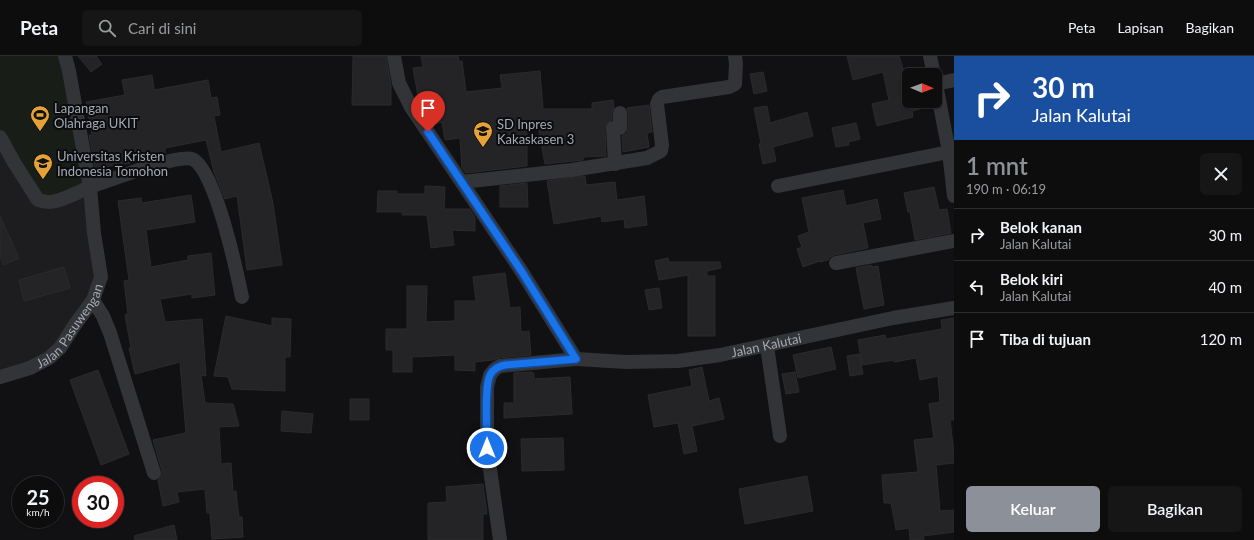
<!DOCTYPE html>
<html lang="id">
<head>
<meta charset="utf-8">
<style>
	:root { --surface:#0d0d0e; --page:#161617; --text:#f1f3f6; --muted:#9a9c9e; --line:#2d2d2e; --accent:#8c9099 }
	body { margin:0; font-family:Lato,sans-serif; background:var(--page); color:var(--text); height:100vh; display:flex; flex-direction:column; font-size:15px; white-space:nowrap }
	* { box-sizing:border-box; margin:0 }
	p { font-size:13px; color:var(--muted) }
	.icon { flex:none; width:22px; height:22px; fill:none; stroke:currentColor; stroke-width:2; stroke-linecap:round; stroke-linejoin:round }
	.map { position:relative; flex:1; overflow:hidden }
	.side { display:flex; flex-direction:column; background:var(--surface); width:300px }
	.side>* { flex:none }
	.banner { background:#1a4fa0; color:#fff; overflow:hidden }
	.needle { width:26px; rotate:91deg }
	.controls { position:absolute; left:902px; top:12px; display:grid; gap:8px }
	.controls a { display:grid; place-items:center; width:40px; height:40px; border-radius:6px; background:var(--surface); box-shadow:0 1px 3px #0004,0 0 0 1px var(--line); font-size:20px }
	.speed { position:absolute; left:12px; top:420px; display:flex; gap:8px; font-size:20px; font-weight:700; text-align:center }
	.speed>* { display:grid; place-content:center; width:52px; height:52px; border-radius:50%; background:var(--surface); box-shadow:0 1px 3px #0004,0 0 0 1px var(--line); line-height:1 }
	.speed small { font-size:10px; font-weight:400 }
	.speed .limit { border:6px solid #d22; background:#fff; color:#111 }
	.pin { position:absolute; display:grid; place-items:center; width:34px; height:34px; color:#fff; margin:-41px -17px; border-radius:50% 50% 50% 0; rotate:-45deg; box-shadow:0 0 4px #0007 }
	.pin .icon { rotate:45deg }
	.me { position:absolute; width:44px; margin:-22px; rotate:0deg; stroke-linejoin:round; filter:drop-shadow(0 0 3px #0008) }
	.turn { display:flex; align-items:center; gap:14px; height:84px; padding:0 12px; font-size:18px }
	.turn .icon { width:52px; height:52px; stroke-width:2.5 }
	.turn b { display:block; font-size:28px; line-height:34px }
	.round { display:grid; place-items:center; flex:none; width:42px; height:42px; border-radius:6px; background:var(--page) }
	.summary { display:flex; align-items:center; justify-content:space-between; height:68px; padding:0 12px }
	h1 { font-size:24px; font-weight:600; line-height:30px; color:var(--accent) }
	.primary-button { display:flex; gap:8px; margin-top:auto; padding:8px 12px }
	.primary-button a { flex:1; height:46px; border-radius:6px; background:var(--accent); color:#fff; font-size:16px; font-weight:600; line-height:46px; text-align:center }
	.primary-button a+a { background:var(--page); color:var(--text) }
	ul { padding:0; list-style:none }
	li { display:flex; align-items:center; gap:12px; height:52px; padding:0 12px; border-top:1px solid var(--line) }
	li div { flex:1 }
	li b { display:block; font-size:15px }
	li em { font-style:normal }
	header { display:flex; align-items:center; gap:24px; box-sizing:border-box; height:56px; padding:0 20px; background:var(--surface); border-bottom:1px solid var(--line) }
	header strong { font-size:19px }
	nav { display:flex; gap:22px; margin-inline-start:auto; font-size:14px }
	.search { width:280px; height:36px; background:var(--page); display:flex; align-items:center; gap:10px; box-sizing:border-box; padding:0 14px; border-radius:6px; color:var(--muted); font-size:15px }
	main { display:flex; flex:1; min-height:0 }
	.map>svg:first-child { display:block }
</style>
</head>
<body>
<header>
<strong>Peta</strong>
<div class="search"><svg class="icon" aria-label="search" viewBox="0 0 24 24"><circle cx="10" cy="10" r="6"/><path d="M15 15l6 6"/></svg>Cari di sini</div>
<nav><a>Peta</a><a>Lapisan</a><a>Bagikan</a></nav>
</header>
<main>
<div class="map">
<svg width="954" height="484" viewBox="0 0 954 484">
	<rect width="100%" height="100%" fill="#111113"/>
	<path fill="#1d1d20" d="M0,0H65L101,221L60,292L0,321Z"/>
	<path fill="#181d18" d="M0,0H65L90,131L38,144L0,81Z"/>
	<path fill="#242427" stroke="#2b2b2e" d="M78,0H96L102,8L91,16Z
		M353,0H386L391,29V49H352Z
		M421,0H458L459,5H462L466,36L502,32L500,19L540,15L543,53H592V47L613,44L614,51L612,57V64L606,68L605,72L606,100L583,101V104L545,108L537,65L527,66V110L466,117L462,112L460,82L445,84L442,66L434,68L430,38L418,40L413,12L423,11Z
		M847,0H899L905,19L909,18V45H931L932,50L912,55L913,61L877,70L872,48L889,44L883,16L853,24Z
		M763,16L767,35L754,38L750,18Z
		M152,19L154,34L208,24L211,42L217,41L220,59L214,60L221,96L259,87L273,147L282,209L247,214L237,140L225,143L214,116L206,84L165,92V97L131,103V107L95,112L89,79H92L86,46L125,39L122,24Z
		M649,49L652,76L647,77L649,91L623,96L622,80L627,77L628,72V57L627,52Z
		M767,50L770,67L807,56L813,80L773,91L776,105L763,108L759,88L761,87L754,52Z
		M856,67L860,83L848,86L849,89L836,91L832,72Z
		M585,120L586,129L615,126L617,144L644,140L647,169L625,172L624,163L602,166L601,160L554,168L547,125Z
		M527,127L528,151H500V130Z
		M425,130L445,131L444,153H470L475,162V175L452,174L454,189L431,192L427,159H402V156H377L378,135H397V138H425Z
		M934,131L939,154L947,153L951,177L915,184L910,156H908L904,137Z
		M843,134L846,150L877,143L881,163L863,167L868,192L834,199L830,201L828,204L820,206V205L803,211L797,193L802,191L798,180L809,176L802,142Z
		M191,139L195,166L146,174L151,211L188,204V200L211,197L215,239L192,242V238L160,243L165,266L202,263L206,320L201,319L205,347L233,348L239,370L219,371L221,408L231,407L233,436L236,435L239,461H242L243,481L212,483L210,457H207L205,433L177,436L179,446L163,450L158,424L162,419V415L153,384L186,377L180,306L135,318L129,292H131L125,259L128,258L124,225L129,224L118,145L141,142L142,147Z
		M0,160L19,202L4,209L0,200Z
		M668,202L669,206H720L721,212L707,215V220H715V280H688V219L659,224L655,205Z
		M871,209L872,211L878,210L884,249L864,253L856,212Z
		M64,211L70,232L24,245L19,224Z
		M505,217L510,252L520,251L521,276L529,275L531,299L499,302L493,304L475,306V315L455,314V299L412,301V316H393V294H386V273H407V230H427L426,266L455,265V245H476L473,221Z
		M659,232L662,252L649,254L645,234Z
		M226,260L272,270V262L291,263L290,301H285V335L232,333L228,321L214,320Z
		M954,262V364H950L954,397V407L936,409L940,455L954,454V476L923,480L924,484H910L909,472L896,474L891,447H884L882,419L918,416L914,384L934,382L929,348L940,346L938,320L920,324L916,302L894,306V304L862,309L858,284L885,279L886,283L942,273L941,264Z
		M831,291L836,313L798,322L793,299Z
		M859,298L863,318L850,320L847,300Z
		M702,311L709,345L719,342L724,363L692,370L697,395L684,398L678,367L654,371L648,339L692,330L689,314Z
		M98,314L129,398L101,409L70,324Z
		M532,316V317H534V323L570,321L572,358L504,362V347H514V317Z
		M795,316L799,336L786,338L782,318Z
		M350,343H369V364H350Z
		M282,355L313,358L311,377L281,375Z
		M563,382L564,414L522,415L521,383Z
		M807,420L813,455L745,468L739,433Z
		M483,428L487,458H483V484H428V447L447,446L446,431Z
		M174,469L177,484H135L134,480Z"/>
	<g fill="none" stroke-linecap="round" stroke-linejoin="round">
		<g stroke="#333437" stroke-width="14">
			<path d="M394,0L399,27L411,51L522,216L576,303"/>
			<path d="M930,0L934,19"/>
			<path d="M935,23L949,96L954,140"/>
			<path d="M936,28L954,24"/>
			<path d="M0,81L15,108L38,144C42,145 46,146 50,146C64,145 77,136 90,131C107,125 178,98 192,103C215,111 237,217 242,241"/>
			<path d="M615,108L613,72H620V57"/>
			<path d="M462,126L572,114L647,102L661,95L662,89L657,48L659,43L662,41L729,31L735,28L736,8L735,0"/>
			<path d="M778,130L949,96"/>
			<path d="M836,207L954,185"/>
			<path d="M93,244L103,260L110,277L154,417"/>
			<path d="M767,290L780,380"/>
			<path id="s1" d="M0,321L30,312L49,302L60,292L74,270L93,244L101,221L94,177L90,131L69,15L65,0"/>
			<path id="s2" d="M500,484L487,392V331L490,319L495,313L500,310L576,303L626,306L678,305L720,299L893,262L954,252"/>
		</g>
	</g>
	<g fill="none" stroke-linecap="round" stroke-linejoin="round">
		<g stroke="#114b97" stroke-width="10">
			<path id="route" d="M428,76L522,216L576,303L505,309C499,310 494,312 490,319C484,331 487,375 487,392"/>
		</g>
		<use href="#route" stroke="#1a73e8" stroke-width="7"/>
	</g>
	<defs>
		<g id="stadium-pin" transform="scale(1)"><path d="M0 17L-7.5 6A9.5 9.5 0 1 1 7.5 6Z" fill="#e5a337" stroke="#0c0c0e"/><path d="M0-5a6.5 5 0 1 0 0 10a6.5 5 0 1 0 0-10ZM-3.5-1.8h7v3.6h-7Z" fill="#111"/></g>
		<g id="school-pin" transform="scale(1)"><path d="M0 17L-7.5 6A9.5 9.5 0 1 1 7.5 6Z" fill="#e5a337" stroke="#0c0c0e"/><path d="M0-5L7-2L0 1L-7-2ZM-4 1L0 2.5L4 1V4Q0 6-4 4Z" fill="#111"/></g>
		<g id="university-pin" transform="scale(1)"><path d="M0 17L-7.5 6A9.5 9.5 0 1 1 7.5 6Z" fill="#e5a337" stroke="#0c0c0e"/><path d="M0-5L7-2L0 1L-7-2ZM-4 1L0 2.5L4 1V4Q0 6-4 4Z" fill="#111"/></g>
	</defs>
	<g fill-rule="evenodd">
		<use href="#stadium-pin" x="40" y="59"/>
		<use href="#school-pin" x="483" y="75"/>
		<use href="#university-pin" x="43" y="107"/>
	</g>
	<g text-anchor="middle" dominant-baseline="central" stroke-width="4" stroke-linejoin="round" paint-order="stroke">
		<g font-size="13" fill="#a3a9b2" stroke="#0c0c0e" text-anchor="start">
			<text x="54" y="52">Lapangan<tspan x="54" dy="15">Olahraga UKIT</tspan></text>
			<text x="497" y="68">SD Inpres<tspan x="497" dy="15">Kakaskasen 3</tspan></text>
			<text x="57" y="100">Universitas Kristen<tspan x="57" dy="15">Indonesia Tomohon</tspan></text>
		</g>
		<g font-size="13" fill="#a3a9b2" stroke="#0c0c0e">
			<text stroke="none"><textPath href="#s1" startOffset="91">Jalan Pasuwengan</textPath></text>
			<text stroke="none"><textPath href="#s2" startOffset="448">Jalan Kalutai</textPath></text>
		</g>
	</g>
</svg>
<div class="controls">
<a><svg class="needle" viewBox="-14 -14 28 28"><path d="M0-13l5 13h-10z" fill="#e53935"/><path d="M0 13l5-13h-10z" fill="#9a9c9e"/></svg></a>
</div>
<div class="speed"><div>25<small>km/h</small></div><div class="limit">30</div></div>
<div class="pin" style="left:428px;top:76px;background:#d93025"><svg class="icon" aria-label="arrive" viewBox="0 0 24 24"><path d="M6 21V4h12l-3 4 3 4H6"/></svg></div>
<svg class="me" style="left:487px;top:392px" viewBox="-20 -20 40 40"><circle r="17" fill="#1a73e8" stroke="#fff" stroke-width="3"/><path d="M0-11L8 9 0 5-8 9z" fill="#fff"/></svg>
</div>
<section class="side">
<div class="banner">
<div class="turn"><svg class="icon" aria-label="right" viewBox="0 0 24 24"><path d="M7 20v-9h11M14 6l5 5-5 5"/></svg><div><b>30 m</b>Jalan Kalutai</div></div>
</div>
<div class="summary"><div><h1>1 mnt</h1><p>190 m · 06:19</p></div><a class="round"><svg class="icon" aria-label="close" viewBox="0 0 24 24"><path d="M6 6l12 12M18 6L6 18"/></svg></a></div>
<ul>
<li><svg class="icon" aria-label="right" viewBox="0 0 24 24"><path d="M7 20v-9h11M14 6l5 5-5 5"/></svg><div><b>Belok kanan</b><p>Jalan Kalutai</p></div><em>30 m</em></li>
<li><svg class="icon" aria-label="left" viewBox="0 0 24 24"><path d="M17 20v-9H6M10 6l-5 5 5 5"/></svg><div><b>Belok kiri</b><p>Jalan Kalutai</p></div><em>40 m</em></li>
<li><svg class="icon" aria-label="arrive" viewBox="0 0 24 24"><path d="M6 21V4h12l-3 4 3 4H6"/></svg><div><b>Tiba di tujuan</b></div><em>120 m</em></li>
</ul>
<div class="primary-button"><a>Keluar</a><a>Bagikan</a></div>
</section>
</main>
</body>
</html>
